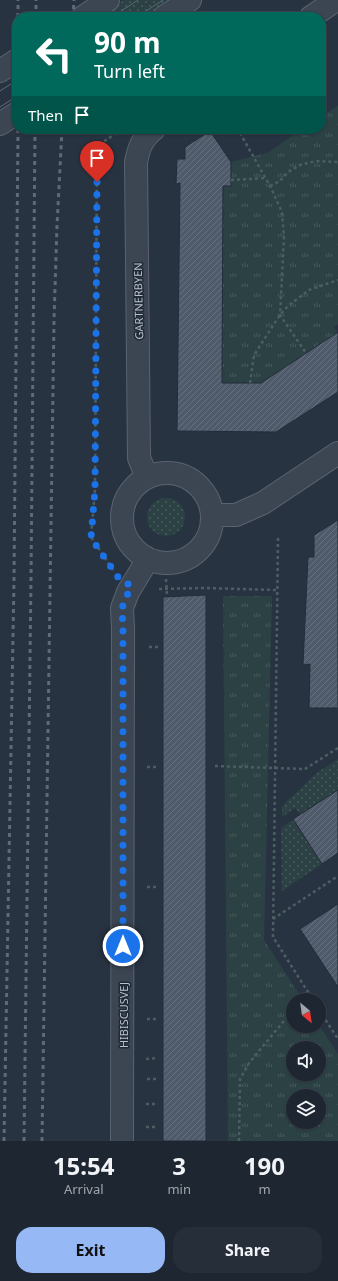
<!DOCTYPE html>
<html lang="en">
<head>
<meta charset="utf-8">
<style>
	:root { --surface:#1e2632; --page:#262e3a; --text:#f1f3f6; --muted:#a1a5ac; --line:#3c434d; --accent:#96b8f4 }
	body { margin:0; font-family:"Noto Sans",sans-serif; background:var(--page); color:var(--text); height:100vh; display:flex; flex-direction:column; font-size:15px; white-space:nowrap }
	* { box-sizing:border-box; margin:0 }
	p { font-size:13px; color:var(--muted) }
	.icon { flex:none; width:22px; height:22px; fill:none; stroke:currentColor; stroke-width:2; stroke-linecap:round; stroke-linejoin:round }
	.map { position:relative; height:1141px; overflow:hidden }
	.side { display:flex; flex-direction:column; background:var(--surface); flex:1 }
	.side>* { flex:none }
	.guide { position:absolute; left:12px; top:12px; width:314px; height:122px; border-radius:16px; box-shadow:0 1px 3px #0004,0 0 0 1px var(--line); background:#00695c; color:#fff; overflow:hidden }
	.needle { width:26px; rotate:151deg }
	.tools { position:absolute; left:286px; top:993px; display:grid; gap:8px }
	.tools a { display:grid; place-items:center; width:40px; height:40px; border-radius:50%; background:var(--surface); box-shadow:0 1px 3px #0004,0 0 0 1px var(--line); font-size:20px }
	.pin { position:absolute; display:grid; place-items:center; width:34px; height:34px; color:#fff; margin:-41px -17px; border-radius:50% 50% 50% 0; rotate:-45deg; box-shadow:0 0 4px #0007 }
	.pin .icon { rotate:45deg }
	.me { position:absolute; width:44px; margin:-22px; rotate:0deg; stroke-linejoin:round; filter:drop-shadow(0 0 3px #0008) }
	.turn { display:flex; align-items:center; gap:14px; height:84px; padding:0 16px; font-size:18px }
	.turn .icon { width:52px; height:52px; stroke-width:2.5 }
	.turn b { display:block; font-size:28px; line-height:34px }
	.then { display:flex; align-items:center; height:38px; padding:0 16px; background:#0003; gap:8px; font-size:15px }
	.eta { display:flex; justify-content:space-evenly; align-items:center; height:68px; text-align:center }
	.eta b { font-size:24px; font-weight:700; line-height:28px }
	.cta { display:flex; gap:8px; margin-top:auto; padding:8px 16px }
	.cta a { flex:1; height:46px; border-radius:16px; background:var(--accent); color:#111; font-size:16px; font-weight:700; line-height:46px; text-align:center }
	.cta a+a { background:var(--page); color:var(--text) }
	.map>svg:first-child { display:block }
</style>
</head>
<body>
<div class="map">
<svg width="338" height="1141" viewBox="0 0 338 1141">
	<defs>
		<pattern id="grass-dots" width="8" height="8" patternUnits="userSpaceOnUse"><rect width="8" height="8" fill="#2b4144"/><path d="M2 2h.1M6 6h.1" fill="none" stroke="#485b5e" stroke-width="1.8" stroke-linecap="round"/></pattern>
		<pattern id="park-tufts" width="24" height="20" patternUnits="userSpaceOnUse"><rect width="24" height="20" fill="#2b4144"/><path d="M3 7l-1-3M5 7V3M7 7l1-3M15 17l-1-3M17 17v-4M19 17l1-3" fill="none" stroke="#485b5e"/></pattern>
		<pattern id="building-hatch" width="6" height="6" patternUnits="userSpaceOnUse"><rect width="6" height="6" fill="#4f5a6b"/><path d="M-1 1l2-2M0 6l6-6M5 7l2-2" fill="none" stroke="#66707f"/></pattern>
	</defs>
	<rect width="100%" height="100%" fill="#283342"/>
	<path fill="url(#grass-dots)" d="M124,0H174L148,17H113L114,6Z
		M147 517a19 19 0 1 1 38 0a19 19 0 1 1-38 0Z
		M338,759V790L300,814L295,808L282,817V806L318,772Z
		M293,820L322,864L282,891L281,828Z"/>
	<path fill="url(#park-tufts)" fill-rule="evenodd" d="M338,106V324L334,327L338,333L261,383H212L223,186L231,185V162L267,153L303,129H321V117Z
		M223,596H272L264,940L303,1000H293V1026H319V1025L338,1054V1141H228ZM293,1048H319V1074H293ZM293,1096H319V1122H293Z"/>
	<path fill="url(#building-hatch)" stroke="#232c39" d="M210,131L231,162V186H223L222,383H261L338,332V392L276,432L177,431L180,183L176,184L177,159H185V147Z
		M338,520V708H309L310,664L303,665L308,557H314V535Z
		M206,595V1141H163V597Z
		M338,790V853L322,864L293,819Z
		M338,904V987L300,929Z"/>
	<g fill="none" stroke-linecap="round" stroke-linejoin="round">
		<g stroke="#5b636f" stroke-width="24">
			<path id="minor" d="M311,17L336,0
				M122 518a45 45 0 1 1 90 0a45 45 0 1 1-90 0Z
				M147,477L139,458L136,162C139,147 142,139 154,129
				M212,515H236L263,503L338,453
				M122,1141L123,628L122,608L128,592L148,559"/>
		</g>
		<g stroke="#5b636f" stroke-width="24">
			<path id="tertiary" d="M83,17L108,0
				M164,17L190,0
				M0,71L17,60
				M0,124L17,113"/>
		</g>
		<path stroke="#4b5e62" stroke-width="2.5" stroke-dasharray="3 3" stroke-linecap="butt" d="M281,17L286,13
			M240,133L270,186L282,212L284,237L280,315L306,353
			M231,180L266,178
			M270,186L280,181L288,172L300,165L316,161L338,162
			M250,383L254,355L280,315L288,306L309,290L338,280
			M278,538L273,937L313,1000
			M113,570L91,537L95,490L97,151L103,142L118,132
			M166,579L167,596
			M159,589L203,588L277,590
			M149,647H158
			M215,766L305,769L338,748
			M147,767H158
			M147,887H157
			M273,919L338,876
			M301,1000L308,992
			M319,1010L338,1039
			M147,1019H157
			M146,1059L158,1058
			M147,1079H156
			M146,1104H157
			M146,1127H158
			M239,1141L240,1079L249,1063L293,1010"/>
		<use href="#minor" stroke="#3c4552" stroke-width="22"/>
		<use href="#tertiary" stroke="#3c4552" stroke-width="22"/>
		<path stroke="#5f6978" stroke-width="1" d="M112,17L138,0
			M137,17L163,0
			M0,91L17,80
			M0,107L17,96"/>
		<path stroke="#5f6978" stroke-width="3" stroke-dasharray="4 4" stroke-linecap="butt" d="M18,17V0
			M36,17V0
			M73,17L74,0
			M4,1141L14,580L18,129
			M24,1141L31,579L35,129
			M42,1141L54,320L57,226L62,129"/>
	</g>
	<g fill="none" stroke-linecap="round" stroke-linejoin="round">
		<path stroke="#1a73e8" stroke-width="7" stroke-dasharray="0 12.6" d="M97,182L95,490L91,538L118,577L131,586L122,608L123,628V946"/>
	</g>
	<g text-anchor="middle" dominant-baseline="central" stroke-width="3" stroke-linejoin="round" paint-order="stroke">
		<g font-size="11" fill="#bac0cb" stroke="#212a37">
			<text transform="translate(138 301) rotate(-91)">GARTNERBYEN</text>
			<text transform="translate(123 1015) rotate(-90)">HIBISCUSVEJ</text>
		</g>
	</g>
</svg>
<div class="tools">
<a><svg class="needle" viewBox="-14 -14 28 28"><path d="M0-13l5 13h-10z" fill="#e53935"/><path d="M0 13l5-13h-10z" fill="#a1a5ac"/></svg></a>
<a><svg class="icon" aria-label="sound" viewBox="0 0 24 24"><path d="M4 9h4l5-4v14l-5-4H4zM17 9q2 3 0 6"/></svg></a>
<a><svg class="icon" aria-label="layers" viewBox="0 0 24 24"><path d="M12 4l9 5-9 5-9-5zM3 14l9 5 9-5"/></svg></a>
</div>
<div class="pin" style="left:97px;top:182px;background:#d93025"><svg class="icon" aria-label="arrive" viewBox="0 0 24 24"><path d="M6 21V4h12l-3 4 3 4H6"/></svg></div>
<svg class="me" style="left:123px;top:946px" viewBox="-20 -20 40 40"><circle r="17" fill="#1a73e8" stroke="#fff" stroke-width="3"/><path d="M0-11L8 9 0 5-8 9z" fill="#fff"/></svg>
<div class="guide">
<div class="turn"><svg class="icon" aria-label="left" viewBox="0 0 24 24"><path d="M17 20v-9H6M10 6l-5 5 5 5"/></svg><div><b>90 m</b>Turn left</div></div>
<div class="then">Then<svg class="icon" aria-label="arrive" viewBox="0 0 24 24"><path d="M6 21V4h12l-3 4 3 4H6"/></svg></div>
</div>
</div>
<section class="side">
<div class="eta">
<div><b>15:54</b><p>Arrival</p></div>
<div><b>3</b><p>min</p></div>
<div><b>190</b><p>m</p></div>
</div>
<div class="cta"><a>Exit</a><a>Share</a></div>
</section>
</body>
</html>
